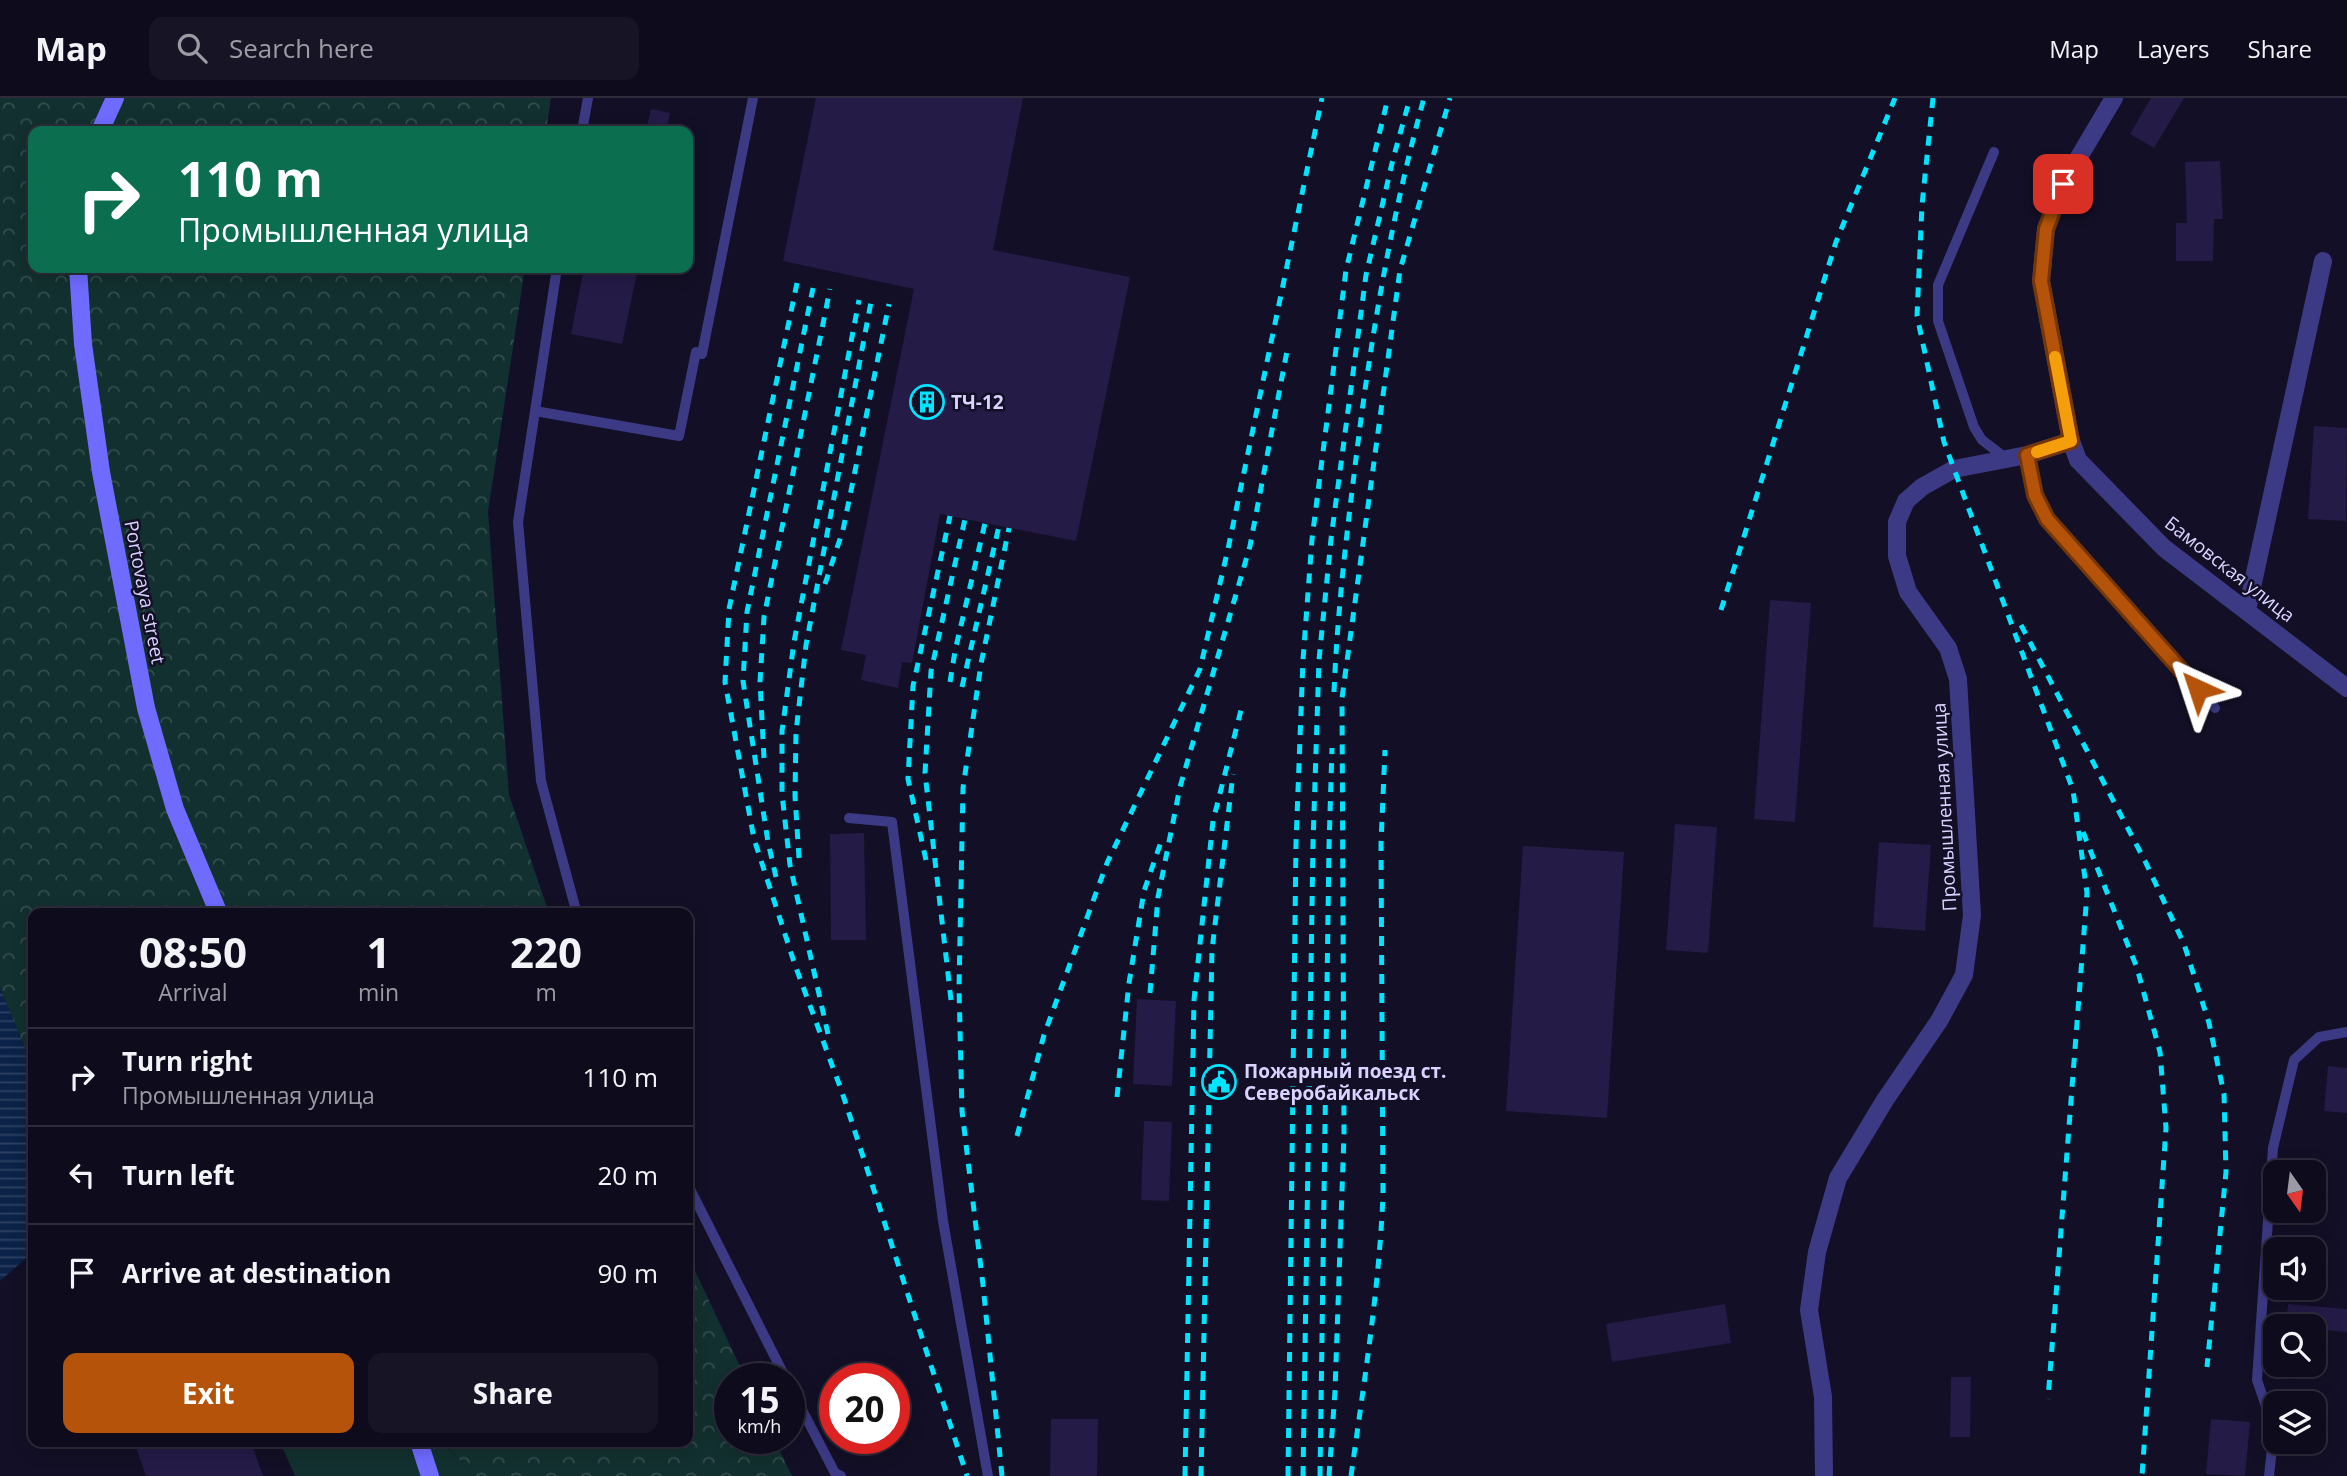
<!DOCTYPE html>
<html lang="en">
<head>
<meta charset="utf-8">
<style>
	:root { --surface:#0e0b1c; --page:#171425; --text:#f1f3f6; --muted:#9b9ba3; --line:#2e2b3b; --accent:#b45309 }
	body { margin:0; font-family:"Open Sans",sans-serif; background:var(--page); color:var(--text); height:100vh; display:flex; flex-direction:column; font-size:26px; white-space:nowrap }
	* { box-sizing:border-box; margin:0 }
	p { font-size:23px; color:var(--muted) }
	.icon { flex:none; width:38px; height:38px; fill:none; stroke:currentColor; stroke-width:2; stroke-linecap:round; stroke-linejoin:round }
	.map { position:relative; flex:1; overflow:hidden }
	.side { position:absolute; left:28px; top:810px; width:665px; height:539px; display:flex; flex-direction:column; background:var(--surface); border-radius:14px; box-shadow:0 4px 18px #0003,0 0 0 2px var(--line) }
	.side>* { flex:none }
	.banner { position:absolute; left:28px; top:28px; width:665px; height:147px; border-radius:14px; box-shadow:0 4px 18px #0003,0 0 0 2px var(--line); background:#0b6e4f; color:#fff; overflow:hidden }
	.needle { width:46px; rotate:166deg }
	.fabs { position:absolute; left:2263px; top:1062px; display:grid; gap:14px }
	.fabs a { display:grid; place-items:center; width:63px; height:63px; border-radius:14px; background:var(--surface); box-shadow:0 4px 18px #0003,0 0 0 2px var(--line); font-size:35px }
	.speed { position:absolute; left:714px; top:1265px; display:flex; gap:14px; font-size:35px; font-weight:700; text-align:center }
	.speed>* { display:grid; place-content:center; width:91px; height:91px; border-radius:50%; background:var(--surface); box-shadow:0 4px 18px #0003,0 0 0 2px var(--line); line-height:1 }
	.speed small { font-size:18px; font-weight:400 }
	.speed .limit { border:10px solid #d22; background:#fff; color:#111 }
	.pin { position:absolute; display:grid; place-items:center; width:60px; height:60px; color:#fff; margin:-30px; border-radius:14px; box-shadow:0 4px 10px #0006 }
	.me { position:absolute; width:77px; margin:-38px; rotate:318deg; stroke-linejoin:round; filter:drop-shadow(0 0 5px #0008) }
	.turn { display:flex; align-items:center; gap:24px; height:147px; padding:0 35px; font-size:32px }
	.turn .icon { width:91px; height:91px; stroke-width:2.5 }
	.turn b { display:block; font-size:49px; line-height:60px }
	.eta { display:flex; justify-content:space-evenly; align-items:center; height:119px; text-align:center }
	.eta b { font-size:42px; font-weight:700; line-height:49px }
	.primary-button { display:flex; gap:14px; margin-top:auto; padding:14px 35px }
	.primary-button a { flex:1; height:80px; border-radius:14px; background:var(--accent); color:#fff; font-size:28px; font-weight:700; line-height:80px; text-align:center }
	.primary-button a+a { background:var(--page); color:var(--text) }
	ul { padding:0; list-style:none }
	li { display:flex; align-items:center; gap:21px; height:98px; padding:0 35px; border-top:2px solid var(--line) }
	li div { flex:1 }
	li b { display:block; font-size:26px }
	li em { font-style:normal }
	header { display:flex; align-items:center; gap:42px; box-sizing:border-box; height:98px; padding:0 35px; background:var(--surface); border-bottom:2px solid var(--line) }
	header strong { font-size:33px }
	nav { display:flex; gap:38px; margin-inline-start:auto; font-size:24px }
	.search { width:490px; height:63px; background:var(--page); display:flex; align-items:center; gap:18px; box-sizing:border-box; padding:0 24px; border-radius:14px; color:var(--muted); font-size:26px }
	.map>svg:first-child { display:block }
</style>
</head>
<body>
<header>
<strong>Map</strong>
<div class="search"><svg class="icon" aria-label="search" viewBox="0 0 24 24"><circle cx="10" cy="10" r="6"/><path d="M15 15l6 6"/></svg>Search here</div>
<nav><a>Map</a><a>Layers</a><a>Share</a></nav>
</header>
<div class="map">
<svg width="2347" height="1378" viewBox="0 0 2347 1378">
	<defs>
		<pattern id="forest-crowns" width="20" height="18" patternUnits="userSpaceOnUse" patternTransform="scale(1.75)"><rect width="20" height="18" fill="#12302f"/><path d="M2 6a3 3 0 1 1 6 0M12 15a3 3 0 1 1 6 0" fill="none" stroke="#344d4e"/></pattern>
		<pattern id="water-rules" width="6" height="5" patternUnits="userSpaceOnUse" patternTransform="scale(1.75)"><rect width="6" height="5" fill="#0c2248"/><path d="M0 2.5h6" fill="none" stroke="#2f4163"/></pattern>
	</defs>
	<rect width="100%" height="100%" fill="#130f26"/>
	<path fill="#12302f" d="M280,1344H443L474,1378H295Z"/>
	<path fill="url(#forest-crowns)" d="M0,0H551L546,33H33V170H525L488,414L509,697L549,815L33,816V976L28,957L0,890Z
		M688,1158L746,1281H730V1340L774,1341L792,1378H474L443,1344H688Z"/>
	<path fill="url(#water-rules)" d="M0,890L28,957L33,976V1154L0,1183Z"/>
	<path fill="#241b47" d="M816,0H1023L993,152L1130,179L1076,443L940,416L912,565L902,564L898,590L861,582L866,557L841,552L914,191L783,163Z
		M2151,0H2184L2154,50L2130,36Z
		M651,11L670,15L666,33H646Z
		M2220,63L2223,121H2214L2213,163H2176V125H2187L2185,64Z
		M584,170H638L622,246L571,236Z
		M2314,328L2347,330L2346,423L2308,421Z
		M1770,502L1811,505L1795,724L1754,721Z
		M1675,726L1717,729L1708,855L1666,852Z
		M864,735L866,842H831L830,736Z
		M1879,744L1931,747L1925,833L1873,829Z
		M1523,748L1624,754L1607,1020L1506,1013Z
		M1137,901L1176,903L1172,988L1133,986Z
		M2328,968L2347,970V1015L2324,1013Z
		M1144,1023L1172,1024L1169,1103L1141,1102Z
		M1725,1206L1731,1245L1612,1264L1606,1226Z
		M2288,1206L2347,1211V1234L2314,1231V1228H2286Z
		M1951,1279H1971L1970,1339H1950Z
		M1051,1321H1098L1097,1378H1050Z
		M2211,1321L2250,1324L2245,1378L2206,1376Z
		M134,1344H196L197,1351L218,1344H251L263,1378H146Z"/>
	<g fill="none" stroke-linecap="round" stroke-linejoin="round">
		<path stroke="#3d3a85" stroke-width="10" d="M582,33L588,0
			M1994,54L1938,187V223L1974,329L1982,342L2007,361
			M557,170L518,424L541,683L577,816
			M535,313L679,338L696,254L702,256L753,0
			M2027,357L2035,397L2047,421L2215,610
			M849,720L892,724L943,1123L988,1378
			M688,1087L786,1281
			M789,1287L835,1375L841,1378
			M2269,1378L2274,1332L2257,1282L2273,1050L2294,962L2319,939L2347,934"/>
		<path stroke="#3d3a85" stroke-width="18" d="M2247,512L2323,163
			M1824,1378L1823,1299L1809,1212L1817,1154L1838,1080L1885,1002L1939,923L1964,877L1972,817L1958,581L1948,550L1908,494L1897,458V424L1906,403L1922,389L1954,371L2027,357L2071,343"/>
		<path stroke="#3d3a85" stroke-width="18" d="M2114,0L2063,86L2046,131L2041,183L2071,343L2078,362L2164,450L2347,590"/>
		<path stroke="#6f6bff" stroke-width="18" d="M100,33L115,0
			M78,170L83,246L101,374L146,610L175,711L219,816
			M419,1344L430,1378"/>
		<path stroke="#00e5ff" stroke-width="5" stroke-dasharray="10 9" stroke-linecap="butt" d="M1933,0L1922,107L1917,218L1944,344L2073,692L2087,795L2048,1301
			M797,185L729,511L725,584L754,741L795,867L842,994L967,1378
			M825,486L843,432L889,206
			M1721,512L1836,144L1895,0
			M2021,527L2145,763L2184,846L2209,925L2224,996L2226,1074L2207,1269
			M950,584L955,553L985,425
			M962,589L999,428
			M1334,594C1337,521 1345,449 1354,377C1369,250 1390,123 1424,0
			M764,660L760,584L764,519L830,191
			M2083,734L2137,870L2160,954L2166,1030L2142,1378
			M799,760L795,698L796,634L806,547L871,204
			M926,762L908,681L913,588L950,418
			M776,779L768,744L743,583L747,514L813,190
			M1150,895L1158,799L1180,689L1250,448L1287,253
			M951,902L925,675L931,573L965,421
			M828,936L790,767L782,696V633L794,544L859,202
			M1117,999L1129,885L1144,793L1162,741
			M1017,1038L1044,937L1107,765L1200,571L1228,451L1322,0
			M1002,1378L983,1187L962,1013L959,890L963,690L981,566L1009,430
			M1185,1378L1194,902L1213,723L1241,612
			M1201,1378L1212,852L1233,676
			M1288,1378L1296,745L1303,562L1312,441L1346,172L1388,0
			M1303,1378L1313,745L1319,562L1331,441L1366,177L1393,61L1410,0
			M1320,1378L1329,748L1332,650
			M1329,1378L1335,1293L1344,1036L1342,600L1400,172L1450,0
			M1351,1378C1364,1284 1379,1192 1383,1097L1381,745L1385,652"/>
	</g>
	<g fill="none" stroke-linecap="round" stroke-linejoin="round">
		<g stroke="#753606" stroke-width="18">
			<path id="route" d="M2063,86L2046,131L2041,183L2071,343L2027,357L2035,397L2047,421L2198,591"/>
		</g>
		<use href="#route" stroke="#b45309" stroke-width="12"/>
		<path stroke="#f59e0b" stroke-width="12" d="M2037,354L2071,343L2055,259"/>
	</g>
	<defs>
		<g id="building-ring" transform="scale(1.75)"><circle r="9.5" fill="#130f26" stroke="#00e5ff" stroke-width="1.5"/><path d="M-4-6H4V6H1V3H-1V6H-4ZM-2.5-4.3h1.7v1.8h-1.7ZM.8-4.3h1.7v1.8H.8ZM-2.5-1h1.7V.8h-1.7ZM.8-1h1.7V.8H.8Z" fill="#00e5ff"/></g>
		<g id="civic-ring" transform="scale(1.75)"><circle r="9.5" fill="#130f26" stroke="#00e5ff" stroke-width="1.5"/><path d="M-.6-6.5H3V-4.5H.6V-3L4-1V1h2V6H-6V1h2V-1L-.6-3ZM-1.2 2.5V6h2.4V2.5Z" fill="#00e5ff"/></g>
	</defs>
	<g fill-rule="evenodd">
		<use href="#building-ring" x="927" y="304"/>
		<use href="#civic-ring" x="1219" y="984"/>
	</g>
	<g text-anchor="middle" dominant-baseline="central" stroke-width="5" stroke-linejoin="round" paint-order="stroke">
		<g font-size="19" font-weight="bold" fill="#d9d4ff" stroke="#130f26" text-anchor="start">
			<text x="951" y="304">ТЧ-12</text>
			<text x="1244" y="973">Пожарный поезд ст.<tspan x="1244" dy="22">Северобайкальск</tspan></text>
		</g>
		<g font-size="19" fill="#d9d4ff" stroke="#130f26">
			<text transform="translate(2230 471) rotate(38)">Бамовская улица</text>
			<text transform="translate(145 494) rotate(79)">Portovaya street</text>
			<text transform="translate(1944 709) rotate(-93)">Промышленная улица</text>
		</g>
	</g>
</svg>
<div class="fabs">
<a><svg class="needle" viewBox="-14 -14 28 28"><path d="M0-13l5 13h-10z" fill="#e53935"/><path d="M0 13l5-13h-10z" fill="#9b9ba3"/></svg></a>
<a><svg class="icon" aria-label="sound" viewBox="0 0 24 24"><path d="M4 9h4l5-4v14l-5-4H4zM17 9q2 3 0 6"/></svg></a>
<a><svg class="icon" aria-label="search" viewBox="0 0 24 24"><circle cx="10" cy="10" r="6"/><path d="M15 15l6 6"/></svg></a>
<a><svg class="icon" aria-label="layers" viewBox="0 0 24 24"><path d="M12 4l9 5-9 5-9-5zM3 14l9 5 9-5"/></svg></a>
</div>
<div class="speed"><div>15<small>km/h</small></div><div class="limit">20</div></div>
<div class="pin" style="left:2063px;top:86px;background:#d93025"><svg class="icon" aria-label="arrive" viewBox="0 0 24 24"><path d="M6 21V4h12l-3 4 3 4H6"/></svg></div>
<svg class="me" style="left:2198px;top:591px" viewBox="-20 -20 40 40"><path d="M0-17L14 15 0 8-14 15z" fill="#b45309" stroke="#fff" stroke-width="4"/></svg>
<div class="banner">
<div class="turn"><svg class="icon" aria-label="right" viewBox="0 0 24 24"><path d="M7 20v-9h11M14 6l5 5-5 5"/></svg><div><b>110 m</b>Промышленная улица</div></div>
</div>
<section class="side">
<div class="eta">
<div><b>08:50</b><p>Arrival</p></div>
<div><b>1</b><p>min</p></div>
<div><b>220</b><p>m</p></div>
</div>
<ul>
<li><svg class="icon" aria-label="right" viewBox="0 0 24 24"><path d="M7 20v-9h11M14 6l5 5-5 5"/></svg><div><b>Turn right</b><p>Промышленная улица</p></div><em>110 m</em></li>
<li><svg class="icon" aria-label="left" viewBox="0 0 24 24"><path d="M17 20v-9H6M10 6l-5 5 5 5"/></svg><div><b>Turn left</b></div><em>20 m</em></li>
<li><svg class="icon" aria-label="arrive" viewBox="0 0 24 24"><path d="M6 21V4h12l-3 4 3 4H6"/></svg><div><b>Arrive at destination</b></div><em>90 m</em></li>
</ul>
<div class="primary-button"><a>Exit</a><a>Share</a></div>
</section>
</div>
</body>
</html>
